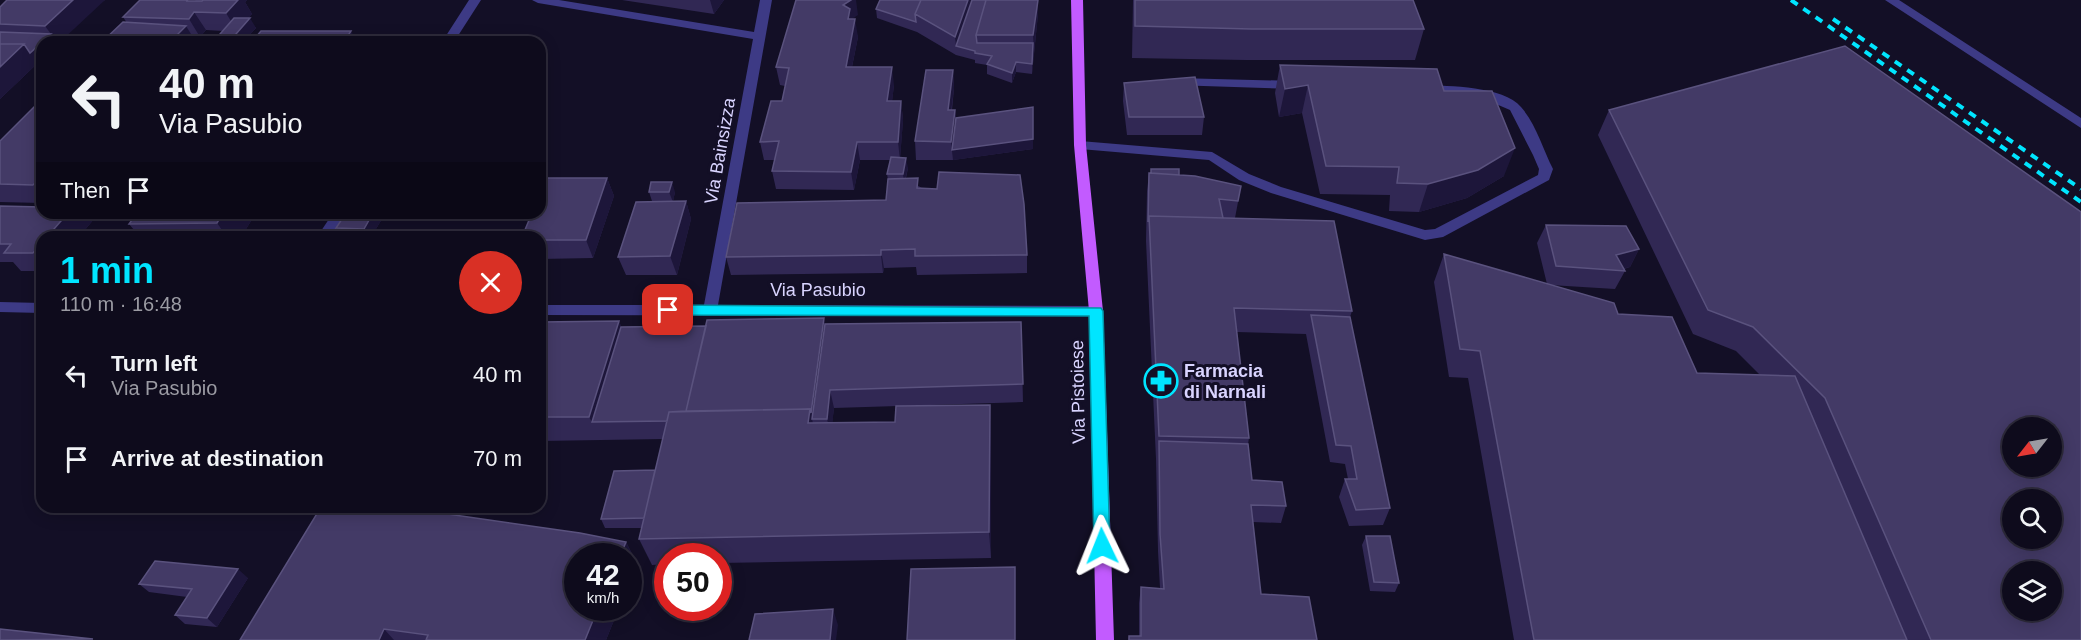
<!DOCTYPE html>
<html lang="en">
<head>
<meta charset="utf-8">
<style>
	:root { --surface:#0e0b1c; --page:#171425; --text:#f1f3f6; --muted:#9b9ba3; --line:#2e2b3b; --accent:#00e5ff }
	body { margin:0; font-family:Arial,sans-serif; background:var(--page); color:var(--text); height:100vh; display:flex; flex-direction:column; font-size:22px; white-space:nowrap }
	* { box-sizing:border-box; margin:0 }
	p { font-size:20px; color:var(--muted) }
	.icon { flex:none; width:33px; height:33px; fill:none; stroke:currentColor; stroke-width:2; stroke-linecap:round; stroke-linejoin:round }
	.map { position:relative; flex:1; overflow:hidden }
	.panel { position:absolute; left:36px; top:231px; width:510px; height:282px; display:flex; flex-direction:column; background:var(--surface); border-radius:18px; box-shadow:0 3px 15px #0003,0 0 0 2px var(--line) }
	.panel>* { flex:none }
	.top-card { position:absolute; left:36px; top:36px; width:510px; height:183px; border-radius:18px; box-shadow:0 3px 15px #0003,0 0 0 2px var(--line); background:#0e0b1c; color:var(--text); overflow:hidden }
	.needle { width:39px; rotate:239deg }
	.controls { position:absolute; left:2002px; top:417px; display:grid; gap:12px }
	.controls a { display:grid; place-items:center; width:60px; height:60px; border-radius:50%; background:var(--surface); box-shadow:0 3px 15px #0003,0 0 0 2px var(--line); font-size:30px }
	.speed { position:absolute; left:564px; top:543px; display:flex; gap:12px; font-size:30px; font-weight:700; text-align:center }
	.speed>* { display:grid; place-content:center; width:78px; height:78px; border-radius:50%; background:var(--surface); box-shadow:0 3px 15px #0003,0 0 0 2px var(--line); line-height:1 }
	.speed small { font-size:15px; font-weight:400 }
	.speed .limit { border:9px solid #d22; background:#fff; color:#111 }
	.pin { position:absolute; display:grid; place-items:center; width:51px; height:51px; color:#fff; margin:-26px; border-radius:12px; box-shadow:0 3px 9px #0006 }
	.me { position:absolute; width:66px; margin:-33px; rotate:358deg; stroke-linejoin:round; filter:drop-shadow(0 0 4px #0008) }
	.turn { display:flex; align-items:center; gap:21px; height:126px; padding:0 24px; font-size:27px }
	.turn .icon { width:78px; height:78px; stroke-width:2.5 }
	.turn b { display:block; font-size:42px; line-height:51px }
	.then { display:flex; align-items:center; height:57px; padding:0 24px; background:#0003; gap:12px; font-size:22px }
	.round { display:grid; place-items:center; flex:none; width:63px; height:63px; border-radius:32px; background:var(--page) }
	.summary { display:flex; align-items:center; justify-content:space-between; height:102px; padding:0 24px }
	h1 { font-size:36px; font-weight:600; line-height:45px; color:var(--accent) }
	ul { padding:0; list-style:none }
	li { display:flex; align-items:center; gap:18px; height:84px; padding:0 24px }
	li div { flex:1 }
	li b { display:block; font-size:22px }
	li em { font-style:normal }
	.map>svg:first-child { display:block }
</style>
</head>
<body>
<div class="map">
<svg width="2081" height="640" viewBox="0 0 2081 640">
	<rect width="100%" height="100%" fill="#130f26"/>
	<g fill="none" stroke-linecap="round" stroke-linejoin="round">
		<path fill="#3d3a85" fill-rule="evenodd" d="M469,0H481L454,42H442Z
			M532,0H559L754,32L760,0H772L718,305L1096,306L1101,307L1103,311L1101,315L1096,316L540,315V305H704L753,39L538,3Z
			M1885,0H1899L2081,118V128Z
			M1177,78L1297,81L1303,85L1297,89L1173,85L1171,82Z
			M1423,85C1449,86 1503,86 1521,107C1536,124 1543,149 1553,169L1549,180L1443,237L1425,240L1271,193L1239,180L1209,160L1080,149L1074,145L1080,141L1212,152L1249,174L1281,187L1425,230L1435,229L1538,175L1539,169L1533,155L1510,110L1482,98L1419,92L1417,89Z
			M333,213H347L331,237H317Z
			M0,302L42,303V313L0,312Z"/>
		<path fill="#c25bff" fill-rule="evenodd" d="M1071,0H1083L1086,145L1103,311L1114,640H1096L1089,311L1074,145Z"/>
		<path stroke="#00e5ff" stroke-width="4" stroke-dasharray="8 7" stroke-linecap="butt" d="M1791,0L2081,202
			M1833,19L2081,189"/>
	</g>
	<path fill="#312854" d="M105,0L42,42V59L0,99V7Z
		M140,0H247L245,2L252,14L248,18L256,28L243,42H213L223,31L206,30L200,37H193L196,42H102L127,23L123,17Z
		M622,0H724L714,14Z
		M1133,0H1413L1424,29L1415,60H1246L1132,58Z
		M876,9L1038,14L1032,74L1016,72L1012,83L987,74V65L975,63V60L956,55L917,32L877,18Z
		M858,15L852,19L858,37L852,67L894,85L892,101H901L903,120L900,158L908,168L906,178L1027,255V273L917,275L916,267L884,268L883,273L731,275L726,257L886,200L888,180L887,174L890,160H860L854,190L776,189L772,171L775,160H764L760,142L782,101L785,86L780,85L776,67Z
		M1280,65L1444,91L1504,176L1467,198L1419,212L1389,211L1390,195L1320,194L1302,113L1279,117L1275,93Z
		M953,70L954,88L952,110H955L956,118L1033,107V149L953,160H916L915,141Z
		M1124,83L1204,117L1202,135H1127L1123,101Z
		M42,99V203L0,202V141Z
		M1609,110L2081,640H1514L1468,378L1449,377L1434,282L1444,254L1547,284L1537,243L1546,225L1639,249L1630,267L1624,269L1625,271L1615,289L1550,285L1618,314L1697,373L1760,375L1736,351L1693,334L1598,135Z
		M1149,173L1179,175L1241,186L1235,218L1352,311L1350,317L1390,508L1383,525L1349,526L1339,497L1345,479H1348L1345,464L1330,462L1306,334L1237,332L1249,438L1248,444L1252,480L1286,506L1281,523L1253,522L1261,594L1317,640H1128L1129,636H1139V603L1141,587L1160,588L1158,551L1156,459L1146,241L1147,191Z
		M607,178L614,196L593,258L540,259V237Z
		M649,192H675L673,201H686L691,219L677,275H626L618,257L652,201Z
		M0,206L42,213H99L79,237H42V271H21L13,262H0Z
		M256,213L241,237H140L129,224Z
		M346,213H378L382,219L371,237H342L336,228Z
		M619,321L621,327L1021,322L1023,402L834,408L832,423L991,432V558L718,563V556H668V564L652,565L639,539L642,528H605L601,519L655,470L663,439L540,441V322Z
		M1366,536L1399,583L1395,592L1370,591L1362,545Z
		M626,542L637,564L578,608H619L606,640H240Z
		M248,578L217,627L185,624L175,615L187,597L149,592L139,584Z"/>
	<path fill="#1d163a" d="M73,0H105L60,42H42V59L0,99V67L24,44L51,34L45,26Z
		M188,0H195L203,13L194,12L206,30L200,37L189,19L186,1Z
		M227,0H247L245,2L252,14L237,31L226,13Z
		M710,0H724L714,14Z
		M851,0H856L858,15L852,19L850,37L843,5Z
		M968,0H972L956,46L955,37Z
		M1038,0V14L1034,53L1033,35Z
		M250,18L256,28L243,42H229Z
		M855,19L858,37L848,86L846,67Z
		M186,26L196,42H170Z
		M351,31L357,42H344Z
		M1033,43L1034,53L1032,74V64Z
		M1016,62V72L1012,83V73Z
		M892,67L894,85L890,119L887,101Z
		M953,70L954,88L949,128L948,110Z
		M1308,85L1302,113L1279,117L1285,89Z
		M901,101L903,120L900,160L898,142Z
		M955,110L956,128L1033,139V149L953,160L951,142Z
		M857,142L860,160L854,190L851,172Z
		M1515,148L1504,176L1467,198L1419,212L1428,184Z
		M906,158L908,168L904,184L903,174Z
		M42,176V195L33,185Z
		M607,178L614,196L593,258L586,240Z
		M672,182L675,192L673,202L669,192Z
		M686,201L691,219L677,275L670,256Z
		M68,213H99L79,237H47Z
		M223,213H256L241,237H227L217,223Z
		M373,213H378L382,219L371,237H369L364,229Z
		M42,243V263L33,253Z
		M1639,249L1630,267L1618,270L1616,255Z
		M881,250L884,268L883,273L881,255Z
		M824,318L829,342L812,419L816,437L808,423Z
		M619,321L629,345L592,422L589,417Z
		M830,390L834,408L831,436L827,419Z
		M990,405L991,432V558L989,532Z
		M626,542L637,564L628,585V556H620Z
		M238,569L248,578L217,627L207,618Z
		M598,608H619L606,640H585Z
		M833,609L838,625L836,640H830Z
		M384,629L394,640H379Z"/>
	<path fill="#433a66" stroke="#5a527e" stroke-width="1.5" fill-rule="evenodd" d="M7,0H73L45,26L0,24V7Z
		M140,0H188L186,1H202L203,0H238L226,13L194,12L189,19L123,17Z
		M796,0H851L843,5L850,9L848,19H855L846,67H892L887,101H901L898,142H857L851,172L772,171L779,141L760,142L771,101H782L789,68L776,67Z
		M880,0H921L915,14L916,22L876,9Z
		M921,0H968L955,37L915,14Z
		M972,0H986L976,35L977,43H1033L1032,64L1016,62L1012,73L987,64L992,56L975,53V51L956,46Z
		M986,0H1038L1033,35H976Z
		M1135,0H1413L1424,29H1251L1135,26Z
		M234,18H250L229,42H213Z
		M123,22L186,26L170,42H102Z
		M261,31H351L344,42H252Z
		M0,32L51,34L30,53L24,44H0Z
		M0,44H24L0,67Z
		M1845,46L2081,212V640H1931L1825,398L1753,327L1708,310L1609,110ZM2013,428H2052V466H2013ZM2013,500H2052V538H2013ZM2013,572H2052V610H2013Z
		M1280,65L1437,69L1444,91H1492L1515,148L1478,170L1428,184L1397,183L1399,167L1326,166L1308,85L1285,89Z
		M926,70H953L948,110H955L951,142L915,141Z
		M1195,77L1204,117H1129L1124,83Z
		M42,99V176L33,185L0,184V141Z
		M1033,107V139L952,150L956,118Z
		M891,157L906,158L903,174H887Z
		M1151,169H1179V175L1151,173Z
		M939,172L1020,175L1024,204L1027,255L915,256V249L881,250V255L726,257L737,203L886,200L888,179L918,178L917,188L937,189Z
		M1149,173L1195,176L1241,186L1238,201L1219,199L1223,218L1149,216L1148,222Z
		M545,178H607L586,240H540V237H522L532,213H540V192Z
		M651,182H672L669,192H649Z
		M686,201L670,256L618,257L636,202Z
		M0,206L42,207V213H68L47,237H42V243L33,253H4L11,244H0Z
		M137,213H223L217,223L129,224Z
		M346,213H373L364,229L336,228Z
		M1149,216L1334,221L1352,311L1234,308L1249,438L1159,436Z
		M1546,225L1626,226L1639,249L1616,255L1625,271L1556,266Z
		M1444,254L1614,303L1618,314L1672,317L1697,373L1795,376L1907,640H1534L1480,351L1460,349Z
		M1311,315L1350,317L1390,508L1356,510L1345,479H1357L1351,446L1336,445Z
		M824,318L811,413L810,409L686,411L707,320Z
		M619,321L589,417H540V322Z
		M1021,322L1023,384L830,390L827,419H812L825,324Z
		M706,326L686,411L669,412L667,421L592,422L621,327Z
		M990,405L989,532L639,539L669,412L810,409L808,423L895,422L896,406Z
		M1159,441L1248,444L1252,480L1282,482L1286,506L1251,505L1261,594L1309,597L1317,640H1129V636H1141V587L1164,589L1160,534Z
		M655,470L644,518L601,519L614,471Z
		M321,507H399L580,533L626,542L620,556H578V608H598L585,640H426L428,635L384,629L379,640H240Z
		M1366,536H1390L1399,583L1374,582Z
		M155,561L238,569L207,618L175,615L192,589L139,584Z
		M1015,567V640H907L911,569Z
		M833,609L830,640H749L755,614Z
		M0,629L93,639L0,640Z"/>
	<path fill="#00e5ff" stroke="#0095a6" stroke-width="1.5" d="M668,305L1101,308L1103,311L1110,546L1108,551L1102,553L1097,551L1094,546L1089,316L668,315L661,310Z"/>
	<defs>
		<g id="pharmacy-ring" transform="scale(1.725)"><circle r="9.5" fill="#130f26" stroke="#00e5ff" stroke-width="1.5"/><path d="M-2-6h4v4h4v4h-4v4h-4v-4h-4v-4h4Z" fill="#00e5ff"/></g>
	</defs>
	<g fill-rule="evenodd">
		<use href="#pharmacy-ring" x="1161" y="381"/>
	</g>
	<g text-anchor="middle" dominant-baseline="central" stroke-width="6" stroke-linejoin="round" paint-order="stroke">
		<g font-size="18" fill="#d9d4ff" stroke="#130f26">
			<text transform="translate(720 151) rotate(-80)">Via Bainsizza</text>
			<text x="818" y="290">Via Pasubio</text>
			<text transform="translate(1078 392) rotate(-91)">Via Pistoiese</text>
		</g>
		<g font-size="18" font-weight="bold" fill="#d9d4ff" stroke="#130f26" text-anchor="start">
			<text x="1184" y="371">Farmacia<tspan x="1184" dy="21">di Narnali</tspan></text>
		</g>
	</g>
</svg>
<div class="controls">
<a><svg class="needle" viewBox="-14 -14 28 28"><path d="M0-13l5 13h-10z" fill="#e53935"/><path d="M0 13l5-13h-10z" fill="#9b9ba3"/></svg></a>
<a><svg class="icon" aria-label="search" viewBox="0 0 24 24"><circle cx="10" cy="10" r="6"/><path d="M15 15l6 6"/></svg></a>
<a><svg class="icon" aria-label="layers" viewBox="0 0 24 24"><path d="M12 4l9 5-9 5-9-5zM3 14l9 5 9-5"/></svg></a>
</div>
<div class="speed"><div>42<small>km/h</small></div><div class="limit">50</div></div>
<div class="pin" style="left:668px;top:310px;background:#d93025"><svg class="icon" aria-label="arrive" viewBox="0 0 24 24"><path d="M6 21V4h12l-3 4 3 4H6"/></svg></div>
<svg class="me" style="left:1102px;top:546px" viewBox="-20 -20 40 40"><path d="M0-17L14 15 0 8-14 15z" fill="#00e5ff" stroke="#fff" stroke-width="4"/></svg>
<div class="top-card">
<div class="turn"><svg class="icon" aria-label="left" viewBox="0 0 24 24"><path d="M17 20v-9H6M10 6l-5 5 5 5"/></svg><div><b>40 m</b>Via Pasubio</div></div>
<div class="then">Then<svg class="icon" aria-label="arrive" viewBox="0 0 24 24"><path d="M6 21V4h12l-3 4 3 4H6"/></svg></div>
</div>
<section class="panel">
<div class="summary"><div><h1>1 min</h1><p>110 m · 16:48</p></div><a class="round" style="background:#d93025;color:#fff"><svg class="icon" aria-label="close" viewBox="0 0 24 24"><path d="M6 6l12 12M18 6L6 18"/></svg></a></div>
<ul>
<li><svg class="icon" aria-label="left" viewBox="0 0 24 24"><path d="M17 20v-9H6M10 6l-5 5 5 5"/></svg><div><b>Turn left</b><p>Via Pasubio</p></div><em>40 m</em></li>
<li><svg class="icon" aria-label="arrive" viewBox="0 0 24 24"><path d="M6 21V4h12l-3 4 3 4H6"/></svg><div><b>Arrive at destination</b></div><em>70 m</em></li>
</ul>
</section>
</div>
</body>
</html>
